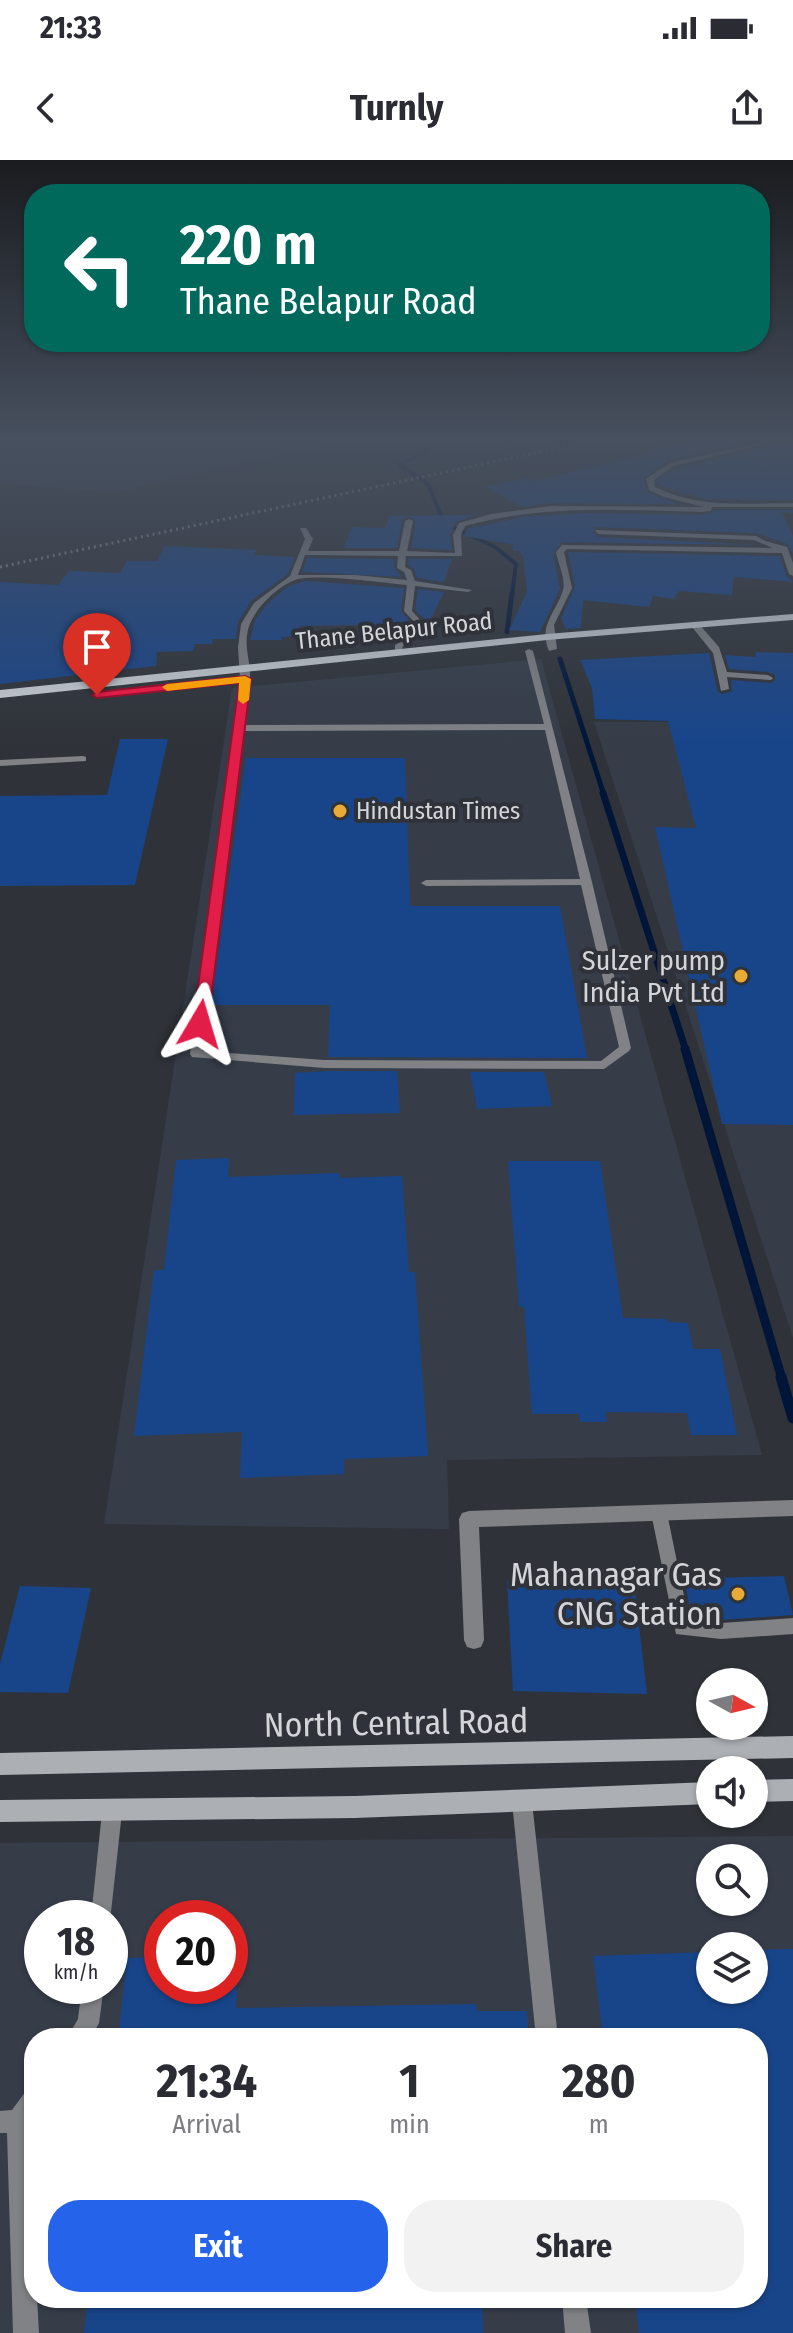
<!DOCTYPE html>
<html lang="en">
<head>
<meta charset="utf-8">
<style>
	:root { --surface:#fff; --page:#f2f2f3; --text:#2b2b33; --muted:#7c7c81; --accent:#2563eb }
	body { margin:0; font-family:"Fira Sans Condensed",sans-serif; background:var(--page); color:var(--text); height:100vh; display:flex; flex-direction:column; font-size:30px; white-space:nowrap }
	* { box-sizing:border-box; margin:0 }
	p { font-size:26px; color:var(--muted) }
	.icon { flex:none; width:44px; height:44px; fill:none; stroke:currentColor; stroke-width:2; stroke-linecap:round; stroke-linejoin:round }
	.map { position:relative; flex:1; overflow:hidden }
	.sheet { position:absolute; left:24px; top:1868px; width:744px; height:280px; display:flex; flex-direction:column; background:var(--surface); border-radius:32px; box-shadow:0 2px 6px #0004 }
	.sheet>* { flex:none }
	.guide { position:absolute; left:24px; top:24px; width:746px; height:168px; border-radius:32px; box-shadow:0 2px 6px #0004; background:#00695c; color:#fff; overflow:hidden }
	.needle { width:52px; rotate:98deg }
	.fabs { position:absolute; left:696px; top:1508px; display:grid; gap:16px }
	.fabs a { display:grid; place-items:center; width:72px; height:72px; border-radius:50%; background:var(--surface); box-shadow:0 2px 6px #0004; font-size:40px }
	.speed { position:absolute; left:24px; top:1740px; display:flex; gap:16px; font-size:40px; font-weight:700; text-align:center }
	.speed>* { display:grid; place-content:center; width:104px; height:104px; border-radius:50%; background:var(--surface); box-shadow:0 2px 6px #0004; line-height:1 }
	.speed small { font-size:20px; font-weight:400 }
	.speed .limit { border:12px solid #d22; background:#fff; color:#111 }
	.pin { position:absolute; display:grid; place-items:center; width:68px; height:68px; color:#fff; margin:-82px -34px; border-radius:50% 50% 50% 0; rotate:-45deg; box-shadow:0 0 8px #0007 }
	.pin .icon { rotate:45deg }
	.me { position:absolute; width:88px; margin:-44px; rotate:7deg; stroke-linejoin:round; filter:drop-shadow(0 0 6px #0008) }
	.turn { display:flex; align-items:center; gap:28px; height:168px; padding:0 24px; font-size:36px }
	.turn .icon { width:104px; height:104px; stroke-width:2.5 }
	.turn b { display:block; font-size:56px; line-height:68px }
	.eta { display:flex; justify-content:space-evenly; align-items:center; height:136px; text-align:center }
	.eta b { font-size:48px; font-weight:700; line-height:56px }
	.action { display:flex; gap:16px; margin-top:auto; padding:16px 24px }
	.action a { flex:1; height:92px; border-radius:32px; background:var(--accent); color:#fff; font-size:32px; font-weight:700; line-height:92px; text-align:center }
	.action a+a { background:var(--page); color:var(--text) }
	.status { display:flex; justify-content:space-between; align-items:center; height:56px; padding:0 40px; background:var(--surface); direction:ltr }
	.status svg { height:22px; fill:currentColor }
	header { display:flex; justify-content:space-between; align-items:center; height:104px; padding:0 24px; background:var(--surface); font-size:36px; font-weight:700 }
	.map>svg:first-child { display:block }
</style>
</head>
<body>
<div class="status"><b>21:33</b><svg viewBox="0 0 49 12"><path d="M0 12V9h3v3zM5 12V6h3v6zM10 12V3h3v9zM15 12V0h3v12zM26 1h20v11H26zM47 4h2v5h-2z"/></svg></div>
<header><svg class="icon" aria-label="back" viewBox="0 0 24 24"><path d="M15 5l-7 7 7 7"/></svg>Turnly<svg class="icon" aria-label="share" viewBox="0 0 24 24"><path d="M12 15V3M7 8l5-5 5 5M5 13v7h14v-7"/></svg></header>
<div class="map">
<svg width="793" height="2173" viewBox="0 0 793 2173">
	<rect width="100%" height="100%" fill="#2f3339"/>
	<path fill="#363d49" fill-rule="evenodd" d="M0,278H357L116,332L0,324Z
		M541,499L762,1295L447,1300L449,1369L104,1364L232,528Z
		M594,562H793V1178Z
		M793,1676V2173H0V1683ZM710,1698H754V1742H710ZM42,1758H110V1826H42ZM162,1758H230V1826H162ZM710,1786H754V1830H710ZM34,1878H758V2138H34Z"/>
	<g fill="none" stroke-linecap="round" stroke-linejoin="round">
		<path stroke="#011539" stroke-width="4" d="M420,278L426,291L400,305L428,324L444,363L495,387L516,404L512,435"/>
		<path stroke="#011539" stroke-width="5" d="M507,472L512,433
			M560,499L604,635"/>
		<path stroke="#011539" stroke-width="7" d="M603,633L686,891"/>
		<path stroke="#011539" stroke-width="9" d="M685,889L782,1219"/>
		<path stroke="#011539" stroke-width="11" d="M781,1217L793,1258"/>
	</g>
	<path fill="#18458a" d="M709,278H765L669,300L643,318L648,333L679,344L551,343L523,347L486,327L527,318L533,321L652,293L646,291Z
		M793,280V340L706,339L658,325L657,321L675,309Z
		M714,350H793V353L782,352L793,376V394L788,384L756,373L595,367L593,372L598,377L758,385L562,382L553,393L560,429L540,472L509,470L527,432L523,396L519,391H513L512,384L464,376L467,369L524,357L583,353L702,355L711,354Z
		M466,355H476L456,362L450,375L452,390L411,388L416,362L410,356L402,360L397,388H344L352,367L385,368L389,356Z
		M164,386L257,390L254,395L295,397L288,414L251,441L238,462L236,479H213L212,484H195L193,491L157,492L156,506L0,524V422L58,425L69,411L120,413L127,401H158Z
		M568,392L780,396L786,415L793,422L734,417L732,435L679,431L674,439L653,436L649,447L583,440L581,468L566,469L561,458L575,427Z
		M307,398L395,399L394,408L402,417L302,412Z
		M409,399H452L444,422L417,418L414,409L408,405Z
		M305,421L404,428L401,451L413,465L369,471L363,465L299,466L300,476L282,477V480H250L255,460L266,445L288,426Z
		M418,429L444,432L429,463L415,450Z
		M756,492L793,493V965L722,964L655,667L696,668L668,561L595,559L592,528L580,500L709,493L718,532L722,534L732,531L731,520L771,523L775,520V515L768,512L729,509L725,495L755,497Z
		M120,579H168L135,725L0,726V636L107,635Z
		M246,598H405L410,746H560L587,898L328,897L330,845H211Z
		M327,911H397L400,953L294,955L295,913Z
		M470,912H544L552,946L477,949Z
		M229,998L228,1017L339,1013L340,1018L402,1016L409,1112H415L428,1296L344,1299V1314L240,1318L242,1272L134,1276L154,1110H164L176,1000Z
		M508,1001H600L623,1158L667,1159L668,1162L688,1163L693,1189H720L737,1275H691L687,1253L606,1252L607,1262H580L579,1254H532L524,1147H519Z
		M784,1416L793,1455L721,1460L692,1457L684,1419Z
		M507,1421L634,1422L647,1534L513,1531Z
		M20,1426L91,1428L68,1533L0,1532V1504Z
		M793,1789V2173H639L635,2138H758V1878H603L593,1796L710,1792V1830H754V1790Z
		M162,1797V1826H237L236,1848L476,1844L477,1851H527L529,1878H118L127,1798Z
		M88,2138H482L483,2173H84Z"/>
	<g fill="none" stroke-linecap="round" stroke-linejoin="round">
		<path fill="#808285" fill-rule="evenodd" d="M529,489L533,491L592,722L631,888L629,891L604,909L324,908L192,897L190,894L242,517L249,519L243,565L544,564L525,491ZM545,570L580,719L426,720L421,723L426,726L581,725L619,887L601,901L324,900L202,891L243,571Z
			M83,596L86,597V601L0,606V600Z
			M659,1346L665,1348L667,1353L689,1460L721,1463L793,1458V1474L721,1479L676,1474L651,1353L653,1348Z
			M522,1632L529,1635L532,1642L558,1878H536L512,1642L515,1635Z
			M112,1642L119,1645L122,1652L110,1761V1758H91L102,1652L105,1645Z
			M82,1826H104L99,1863L91,1878H67L78,1859Z
			M34,1928V1958L30,1964L34,2066V2138H37L39,2173H13L7,1973H0V1951L12,1950L26,1931Z
			M562,2138H586L591,2173H565Z"/>
		<path fill="#808285" fill-rule="evenodd" d="M779,278H791L674,306L654,320L655,327C698,349 746,343 793,343V347H712L711,351L702,352C622,350 543,344 465,366L461,375L462,396H406L405,407L411,410L415,421L472,430L468,432L415,426L412,451L425,465L421,477L403,486L401,494H395V485L414,474L417,465L404,451L407,425C384,423 314,413 295,420C274,428 249,454 247,475C245,490 251,504 250,519L245,522L240,519L238,487L241,464L254,443L290,416L305,379L300,368H306L313,379L308,391H399L405,361L409,359L413,361L407,391L455,393L453,375L459,363L491,354L551,346L704,347L664,337L649,330L646,319L670,303ZM305,395L398,396L397,408L404,412L407,420L355,415H298Z
			M595,370L756,376L765,381L787,387L793,403V416L789,414L782,393L567,389L564,392L572,428L554,465L557,489L549,491C538,465 556,453 563,430C566,420 558,403 556,392L562,385L773,388L754,380L598,374Z
			M692,463H698L719,487L727,512L768,515L773,518L771,520L727,517L729,529L721,531L713,493L692,467Z
			M793,1340V1356L479,1367L484,1480L481,1487L474,1489L467,1487L464,1480L459,1359L462,1353L469,1351Z"/>
		<path fill="#acafb4" fill-rule="evenodd" d="M793,1576V1598L0,1615V1593Z
			M793,1619V1641L754,1642V1620Z
			M710,1622V1644L355,1658L0,1662V1640L355,1636Z"/>
		<path fill="#cdd2d8" fill-rule="evenodd" d="M793,454V460L547,480L0,538V530L547,474Z"/>
		<path stroke="#878a8f" stroke-width="3" stroke-dasharray="2 4" stroke-linecap="butt" d="M0,407L605,278"/>
	</g>
	<linearGradient id="sky" x2="0" y2="1"><stop stop-color="#1a1c1f"/><stop offset="0.48" stop-color="#47505f"/><stop offset="1" stop-color="#47505f" stop-opacity="0"/></linearGradient>
	<rect width="793" height="582" fill="url(#sky)"/>
	<path fill="#e11d48" stroke="#92132f" stroke-width="2" d="M245,516L251,519L208,864L200,869L193,864L239,523L97,538L92,535L97,532Z"/>
	<path fill="#f59e0b" d="M245,516L251,519L249,540L243,544L238,540L239,523L167,531L162,527L167,524Z"/>
	<g fill="#e8ab37" stroke="#2f3339" stroke-width="3">
		<circle cx="340" cy="651" r="8"/>
		<circle cx="741" cy="816" r="8"/>
		<circle cx="738" cy="1434" r="8"/>
	</g>
	<g text-anchor="middle" dominant-baseline="central" stroke-width="8" stroke-linejoin="round" paint-order="stroke">
		<g font-size="24" fill="#d3d5d9" stroke="#2f3339">
			<text transform="translate(394 471) rotate(-6)">Thane Belapur Road</text>
		</g>
		<g font-size="24" fill="#d3d5d9" stroke="#2f3339" text-anchor="start">
			<text x="356" y="651">Hindustan Times</text>
		</g>
		<g font-size="28" fill="#d3d5d9" stroke="#2f3339" text-anchor="end">
			<text x="725" y="800">Sulzer pump<tspan x="725" dy="32">India Pvt Ltd</tspan></text>
		</g>
		<g font-size="34" fill="#d3d5d9" stroke="#2f3339" text-anchor="end">
			<text x="722" y="1414">Mahanagar Gas<tspan x="722" dy="39">CNG Station</tspan></text>
		</g>
		<g font-size="34" fill="#d3d5d9" stroke="#2f3339">
			<text transform="translate(396 1563) rotate(-1)">North Central Road</text>
		</g>
	</g>
</svg>
<div class="fabs">
<a><svg class="needle" viewBox="-14 -14 28 28"><path d="M0-13l5 13h-10z" fill="#e53935"/><path d="M0 13l5-13h-10z" fill="#7c7c81"/></svg></a>
<a><svg class="icon" aria-label="sound" viewBox="0 0 24 24"><path d="M4 9h4l5-4v14l-5-4H4zM17 9q2 3 0 6"/></svg></a>
<a><svg class="icon" aria-label="search" viewBox="0 0 24 24"><circle cx="10" cy="10" r="6"/><path d="M15 15l6 6"/></svg></a>
<a><svg class="icon" aria-label="layers" viewBox="0 0 24 24"><path d="M12 4l9 5-9 5-9-5zM3 14l9 5 9-5"/></svg></a>
</div>
<div class="speed"><div>18<small>km/h</small></div><div class="limit">20</div></div>
<div class="pin" style="left:97px;top:535px;background:#d93025"><svg class="icon" aria-label="arrive" viewBox="0 0 24 24"><path d="M6 21V4h12l-3 4 3 4H6"/></svg></div>
<svg class="me" style="left:200px;top:864px" viewBox="-20 -20 40 40"><path d="M0-17L14 15 0 8-14 15z" fill="#e11d48" stroke="#fff" stroke-width="4"/></svg>
<div class="guide">
<div class="turn"><svg class="icon" aria-label="left" viewBox="0 0 24 24"><path d="M17 20v-9H6M10 6l-5 5 5 5"/></svg><div><b>220 m</b>Thane Belapur Road</div></div>
</div>
<section class="sheet">
<div class="eta">
<div><b>21:34</b><p>Arrival</p></div>
<div><b>1</b><p>min</p></div>
<div><b>280</b><p>m</p></div>
</div>
<div class="action"><a>Exit</a><a>Share</a></div>
</section>
</div>
</body>
</html>
